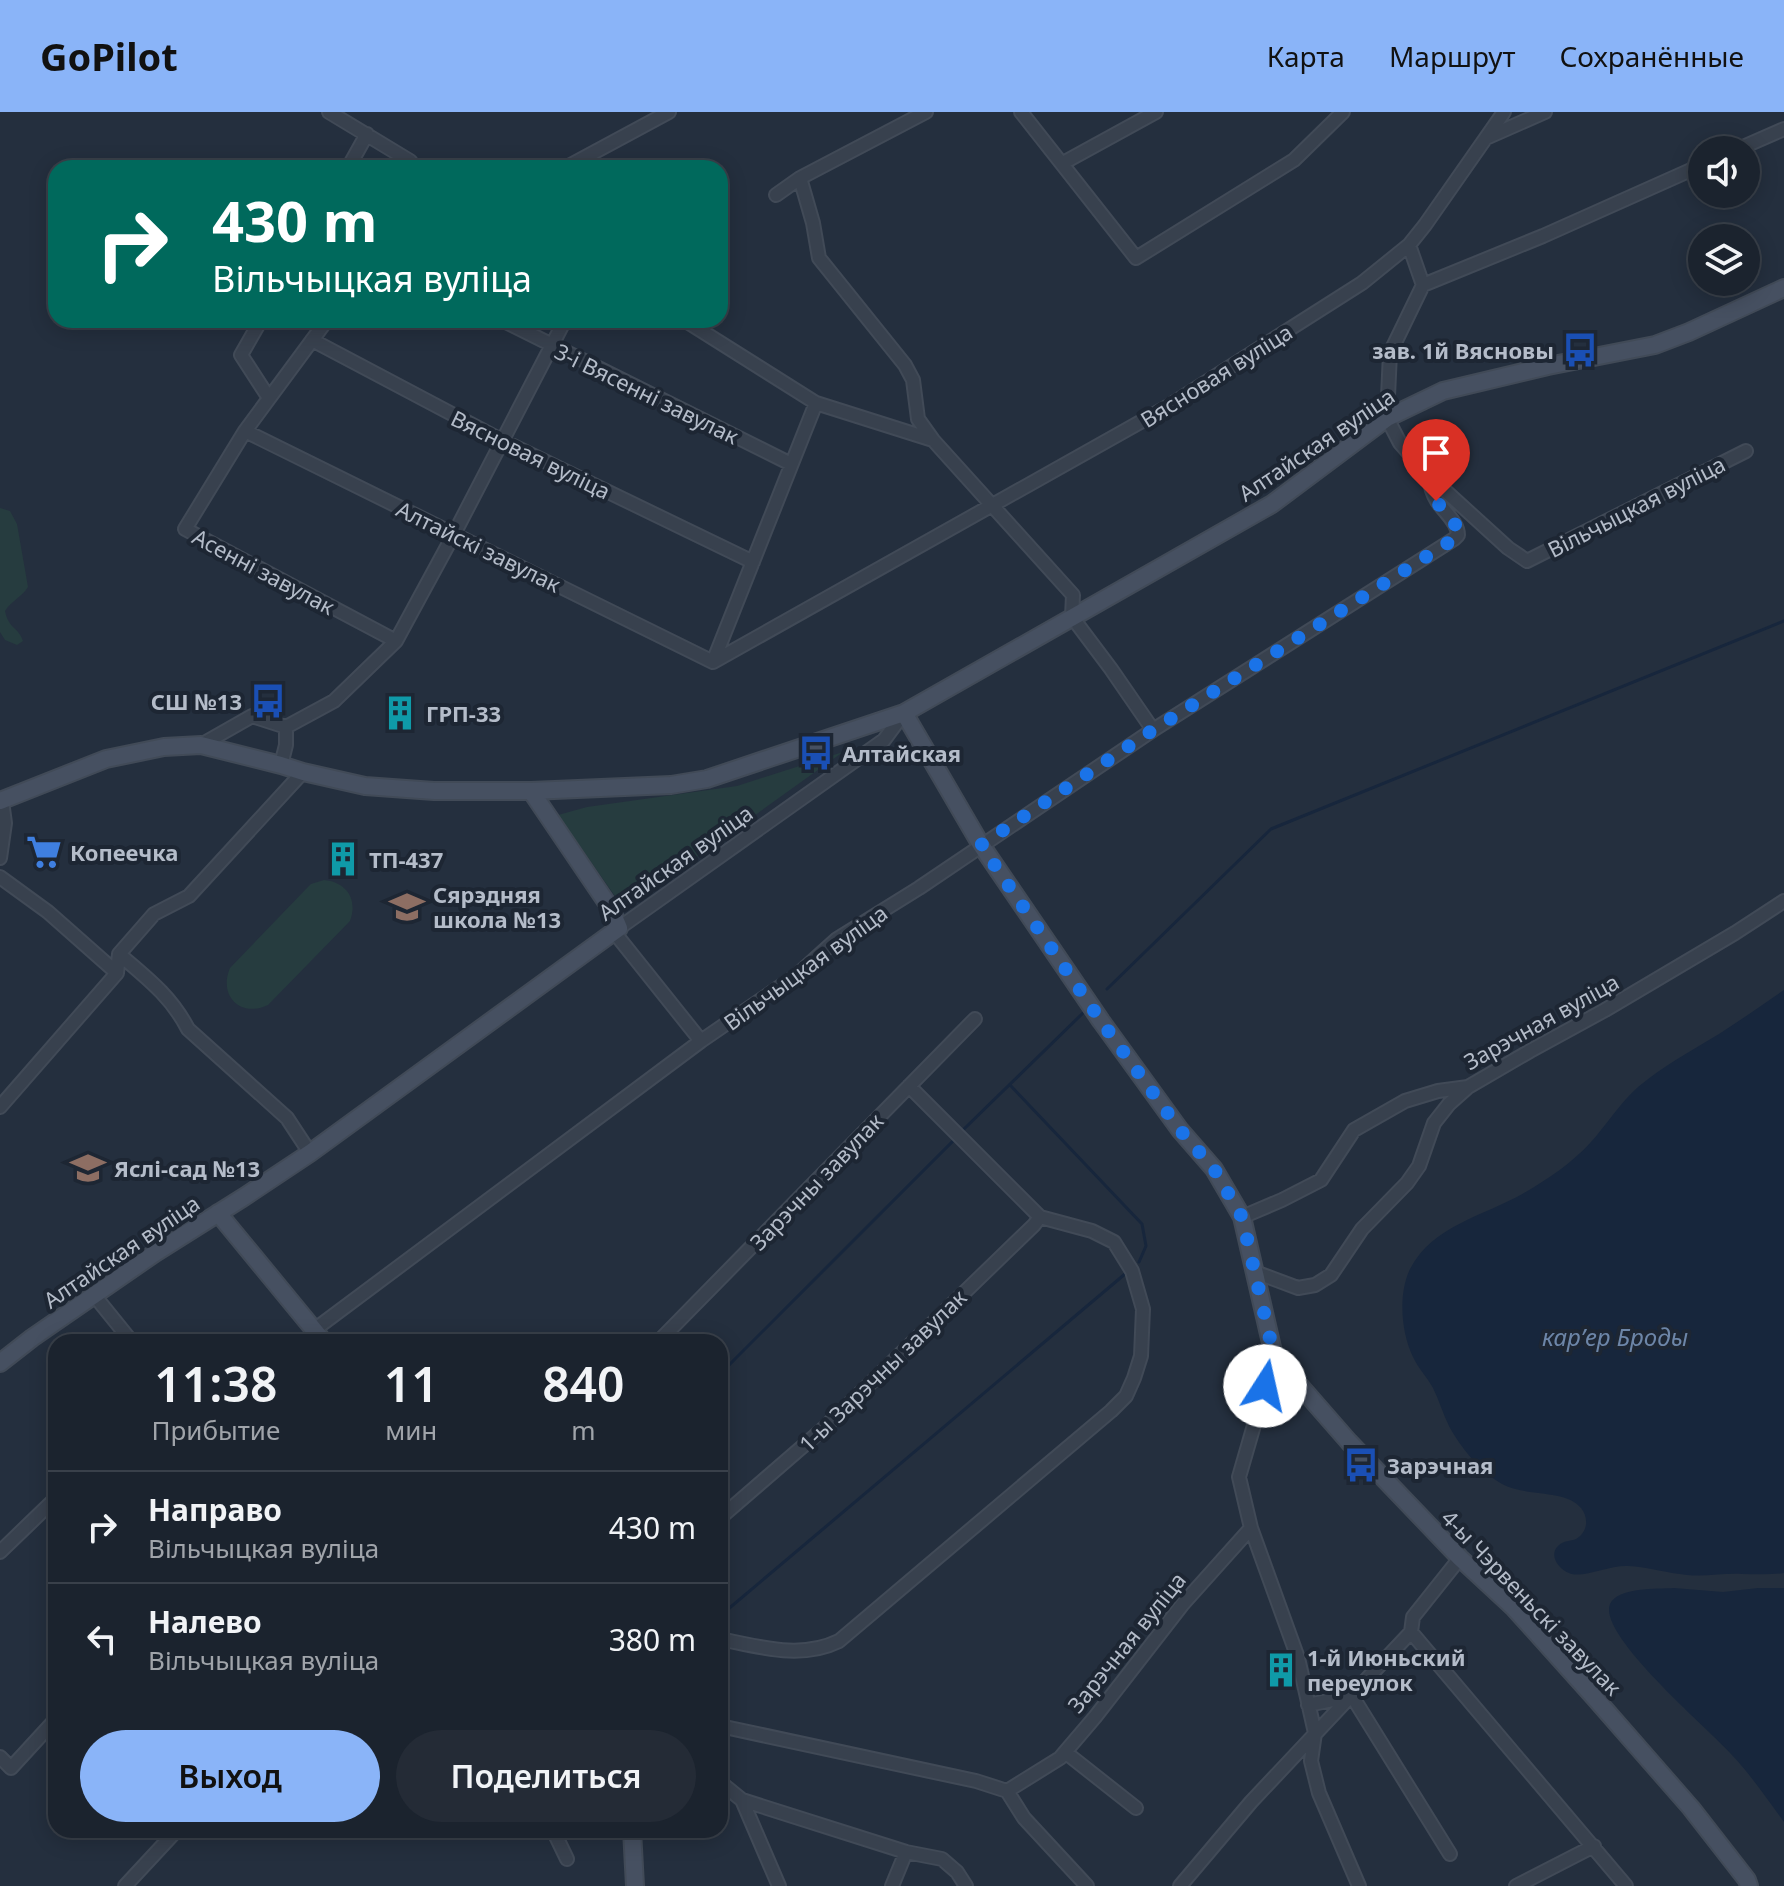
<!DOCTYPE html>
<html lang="ru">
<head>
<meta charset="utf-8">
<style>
	:root { --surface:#1b232e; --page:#242b36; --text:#f1f3f6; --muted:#a0a4aa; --line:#39404a; --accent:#8ab4f8 }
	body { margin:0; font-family:"Noto Sans",sans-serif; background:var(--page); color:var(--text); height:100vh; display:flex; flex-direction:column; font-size:30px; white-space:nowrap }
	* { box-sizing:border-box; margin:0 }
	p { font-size:26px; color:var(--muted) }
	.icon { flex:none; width:44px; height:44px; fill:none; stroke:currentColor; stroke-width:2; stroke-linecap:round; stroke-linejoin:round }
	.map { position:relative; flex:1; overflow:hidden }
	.details { position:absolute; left:48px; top:1222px; width:680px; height:504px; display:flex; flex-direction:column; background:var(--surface); border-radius:24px; box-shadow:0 4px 20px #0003,0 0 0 2px var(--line) }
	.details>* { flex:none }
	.hud { position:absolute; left:48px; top:48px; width:680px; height:168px; border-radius:24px; box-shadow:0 4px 20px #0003,0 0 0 2px var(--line); background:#00695c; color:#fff; overflow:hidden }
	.controls { position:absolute; left:1688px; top:24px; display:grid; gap:16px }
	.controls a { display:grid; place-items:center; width:72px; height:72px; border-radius:50%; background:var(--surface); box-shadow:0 4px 20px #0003,0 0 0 2px var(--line); font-size:40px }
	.pin { position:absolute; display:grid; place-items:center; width:68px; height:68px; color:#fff; margin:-82px -34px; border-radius:50% 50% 50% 0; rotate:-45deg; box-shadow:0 0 8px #0007 }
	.pin .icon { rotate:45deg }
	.me { position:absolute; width:88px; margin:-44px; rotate:10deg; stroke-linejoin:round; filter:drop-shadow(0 0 6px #0008) }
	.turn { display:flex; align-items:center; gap:28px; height:168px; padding:0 32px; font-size:36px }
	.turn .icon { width:104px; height:104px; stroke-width:2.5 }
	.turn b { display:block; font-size:56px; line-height:68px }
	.eta { display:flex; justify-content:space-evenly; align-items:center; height:136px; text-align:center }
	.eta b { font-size:48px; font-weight:600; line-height:56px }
	.action { display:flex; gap:16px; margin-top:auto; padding:16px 32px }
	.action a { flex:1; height:92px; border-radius:48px; background:var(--accent); color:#111; font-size:32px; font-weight:600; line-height:92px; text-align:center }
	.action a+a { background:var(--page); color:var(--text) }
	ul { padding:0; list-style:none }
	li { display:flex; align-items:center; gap:24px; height:112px; padding:0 32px; border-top:2px solid var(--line) }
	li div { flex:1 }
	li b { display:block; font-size:30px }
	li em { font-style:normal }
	header { display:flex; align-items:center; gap:48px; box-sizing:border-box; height:112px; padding:0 40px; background:var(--accent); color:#111 }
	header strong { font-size:38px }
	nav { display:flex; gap:44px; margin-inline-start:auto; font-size:28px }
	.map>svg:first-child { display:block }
</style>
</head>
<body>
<header>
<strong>GoPilot</strong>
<nav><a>Карта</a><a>Маршрут</a><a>Сохранённые</a></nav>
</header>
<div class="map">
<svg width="1784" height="1774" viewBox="0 0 1784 1774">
	<rect width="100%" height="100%" fill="#242f3e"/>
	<path fill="#263c3f" d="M0,396L10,399L17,412L28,475C22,485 11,489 5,499C9,518 18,514 23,529L17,533L5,528L0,520Z
		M843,640L624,797L558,703L587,695L737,674Z
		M324,768C347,770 358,788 350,809L268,893C241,906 218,884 230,856L306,777L311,772Z"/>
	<path fill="#17263c" d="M1784,878V1461C1770,1463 1756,1462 1742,1462C1724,1461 1705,1465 1687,1463C1667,1461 1648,1455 1628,1454C1609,1453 1582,1467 1569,1461C1558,1457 1548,1442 1559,1433C1563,1429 1571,1429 1576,1427C1588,1420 1589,1406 1581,1396C1566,1377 1525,1385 1502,1372C1481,1360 1460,1335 1449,1314C1443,1302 1439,1288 1433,1276C1427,1265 1418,1256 1413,1245C1401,1220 1398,1182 1410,1157C1433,1113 1484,1104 1524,1081C1548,1067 1572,1051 1591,1030C1607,1012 1620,991 1638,975C1663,954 1691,939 1719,922C1741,908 1762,893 1784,878Z
		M1674,1476L1723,1480L1758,1476H1784V1710C1767,1687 1751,1663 1731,1642C1710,1618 1597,1523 1610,1492C1618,1475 1657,1477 1674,1476Z"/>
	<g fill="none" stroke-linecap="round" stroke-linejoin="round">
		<path stroke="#17263c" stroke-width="3" d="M1107,877L1271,717L1784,509
			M1010,973L1142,1112L1146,1134L1139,1150
			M964,1017L1083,901
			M720,1262L953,1029
			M720,1504L1125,1162"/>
		<g stroke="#414a57" stroke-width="16">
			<path id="street" d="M329,0L410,49L415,56
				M1021,0L1136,146L1294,48L1343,0
				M1486,26L1545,0
				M1736,38L1784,17
				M1063,51L1156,0
				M348,56L367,22
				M565,56L669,0
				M800,66L813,111L819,146L905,253L913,268L918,307L933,328L1073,483L1072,505L1111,557L1153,618
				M776,83L800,66L926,0
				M1409,133L1423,173L1543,124L1702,53
				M1423,173L1390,241L1387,306L1400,331L1429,364L1508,436L1527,449L1746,339
				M261,208L241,243L269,286
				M327,208L245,319L185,417L396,529
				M502,208L791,352
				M681,208L689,211L816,291L933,328
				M312,228L503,329L753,450
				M245,319L713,550
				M713,550L1167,295L1362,171L1409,133L1425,113L1504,0
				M713,550L816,291
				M286,615L334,589L396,529L454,422L565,208
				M201,633L252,604L286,615V633L281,653
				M0,746L5,711L2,689
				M0,765L48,800L117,861
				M619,816L884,628L904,601
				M614,820L701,929
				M119,842C147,866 171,884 188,917L287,1006L310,1041
				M0,995L117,861L119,842L154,802L189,784L303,660
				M1242,1105L1282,1088L1321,1068L1354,1018L1405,989L1438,979L1468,975L1530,939L1605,898L1735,821L1784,789
				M1255,1160L1298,1176L1315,1173L1331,1163L1362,1117L1407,1071L1419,1054L1434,1011L1449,992L1467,976
				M94,1183L132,1230
				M314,1218L701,929L797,863L837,827L919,776L1153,618L1454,427L1458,423C1458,410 1444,400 1437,389C1432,381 1430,373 1429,364
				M658,1230L975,907
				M720,1406L824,1316L1034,1113L1040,1105
				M1251,1416L1298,1546L1315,1621L1311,1649L1319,1681L1359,1774
				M0,1440L56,1386
				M1411,1520L1626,1774
				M720,1525L725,1528C764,1536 802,1547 839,1529L1111,1299L1126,1284L1134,1266L1141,1244L1143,1197L1132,1159L1114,1130L1092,1119L1040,1105L909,974
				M1308,1593L1352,1584L1450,1742
				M720,1614L976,1669L1007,1679L1060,1646L1095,1605L1182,1493L1251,1416L1239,1365L1274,1244
				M1065,1640L1136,1696
				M0,1645L11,1656L56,1607
				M720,1670L742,1688L779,1774
				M1007,1679L1024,1706L1087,1774
				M742,1688L906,1740L942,1747L957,1760L966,1774
				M553,1718L567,1747
				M125,1774L177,1718
				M892,1774L906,1740
				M1180,1774L1251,1690L1411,1520L1413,1505L1460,1446
				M1516,1774L1594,1734"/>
		</g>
		<g stroke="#414a57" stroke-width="20">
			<path id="secondary" d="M904,601L981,733L1101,909L1180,1018L1214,1057L1242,1105L1274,1244L1349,1330L1460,1446L1514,1496L1594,1585L1691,1696L1747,1768L1749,1774
				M0,689L106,647L164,635L201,633L281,653L303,660L365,674L434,679H531L671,673L707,667L904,601L1272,392L1387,306L1443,279L1548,254L1655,233L1689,220L1784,176
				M218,1101L324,1230
				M0,1251L32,1226L155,1141L244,1085L310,1041L619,816L611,797L531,679
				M632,1718L635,1774"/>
		</g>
		<use href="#street" stroke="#38414e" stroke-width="12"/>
		<use href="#secondary" stroke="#465061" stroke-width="16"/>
	</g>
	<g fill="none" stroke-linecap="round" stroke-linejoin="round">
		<path stroke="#1a73e8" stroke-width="14" stroke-dasharray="0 25.2" d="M1265,1274L1274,1244L1242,1105L1214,1057L1180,1018L1101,909L981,733L1153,618L1454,427L1458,423V416L1436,389"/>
	</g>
	<defs>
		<g id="bus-bare" transform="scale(2.76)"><path d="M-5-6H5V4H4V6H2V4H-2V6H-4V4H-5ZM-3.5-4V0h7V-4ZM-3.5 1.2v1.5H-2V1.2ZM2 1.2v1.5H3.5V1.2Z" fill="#1a4fb4" stroke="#1d2633" stroke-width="2.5" paint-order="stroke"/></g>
		<g id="building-bare" transform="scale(2.76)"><path d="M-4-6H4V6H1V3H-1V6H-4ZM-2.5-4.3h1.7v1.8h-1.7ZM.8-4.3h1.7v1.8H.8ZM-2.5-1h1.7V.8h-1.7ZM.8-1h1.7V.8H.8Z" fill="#0f9aa8" stroke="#1d2633" stroke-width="2.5" paint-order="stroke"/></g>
		<g id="supermarket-bare" transform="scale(2.76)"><path d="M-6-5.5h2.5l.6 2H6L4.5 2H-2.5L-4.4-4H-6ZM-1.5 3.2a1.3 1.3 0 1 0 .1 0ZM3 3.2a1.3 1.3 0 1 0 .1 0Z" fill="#3f7fe0" stroke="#1d2633" stroke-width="2.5" paint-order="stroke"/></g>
		<g id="school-bare" transform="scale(2.76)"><path d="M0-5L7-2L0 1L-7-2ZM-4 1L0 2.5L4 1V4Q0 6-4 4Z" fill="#8d6e63" stroke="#1d2633" stroke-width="2.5" paint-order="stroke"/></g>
	</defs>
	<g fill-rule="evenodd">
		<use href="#bus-bare" x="1580" y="238"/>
		<use href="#bus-bare" x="268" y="589"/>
		<use href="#building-bare" x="400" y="601"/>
		<use href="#bus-bare" x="816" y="641"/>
		<use href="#supermarket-bare" x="44" y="740"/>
		<use href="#building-bare" x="343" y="747"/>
		<use href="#school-bare" x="407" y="795"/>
		<use href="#school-bare" x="88" y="1056"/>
		<use href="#bus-bare" x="1361" y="1353"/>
		<use href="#building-bare" x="1281" y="1558"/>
	</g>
	<g text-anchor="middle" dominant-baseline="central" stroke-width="8" stroke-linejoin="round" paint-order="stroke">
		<g font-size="22" font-weight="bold" fill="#b4bcc9" stroke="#1d2633" text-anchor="start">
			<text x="1554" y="238" text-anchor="end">зав. 1й Вясновы</text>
			<text x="242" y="589" text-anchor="end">СШ №13</text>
			<text x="426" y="601">ГРП-33</text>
			<text x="842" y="641">Алтайская</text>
			<text x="70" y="740">Копеечка</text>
			<text x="369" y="747">ТП-437</text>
			<text x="433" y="782">Сярэдняя<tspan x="433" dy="25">школа №13</tspan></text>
			<text x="114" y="1056">Яслі-сад №13</text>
			<text x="1387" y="1353">Зарэчная</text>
			<text x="1307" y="1545">1-й Июньский<tspan x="1307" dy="25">переулок</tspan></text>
		</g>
		<g font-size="22" fill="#b4bcc9" stroke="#1d2633">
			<text transform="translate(1216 263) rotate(-32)">Вясновая вуліца</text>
			<text transform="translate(647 281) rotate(26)">3-і Вясенні завулак</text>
			<text transform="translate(1316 332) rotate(-34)">Алтайская вуліца</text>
			<text transform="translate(531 342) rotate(26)">Вясновая вуліца</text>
			<text transform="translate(1636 394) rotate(-27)">Вільчыцкая вуліца</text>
			<text transform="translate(479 434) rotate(26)">Алтайскі завулак</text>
			<text transform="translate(264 459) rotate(28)">Асенні завулак</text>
			<text transform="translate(675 750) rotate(-35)">Алтайская вуліца</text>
			<text transform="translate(805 855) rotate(-36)">Вільчыцкая вуліца</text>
			<text transform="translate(1541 909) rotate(-29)">Зарэчная вуліца</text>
			<text transform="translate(816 1069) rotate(-46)">Зарэчны завулак</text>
			<text transform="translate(121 1139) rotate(-34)">Алтайская вуліца</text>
			<text transform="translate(882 1258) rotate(-44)">1-ы Зарэчны завулак</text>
			<text transform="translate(1532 1490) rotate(46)">4-ы Чэрвеньскі завулак</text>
			<text transform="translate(1126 1530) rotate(-51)">Зарэчная вуліца</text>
		</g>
		<g font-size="24" font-style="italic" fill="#6d86a8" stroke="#1d2633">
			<text x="1615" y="1224">карʼер Броды</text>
		</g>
	</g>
</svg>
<div class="controls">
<a><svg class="icon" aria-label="sound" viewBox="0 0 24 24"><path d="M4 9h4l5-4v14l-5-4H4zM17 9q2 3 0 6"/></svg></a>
<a><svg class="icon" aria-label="layers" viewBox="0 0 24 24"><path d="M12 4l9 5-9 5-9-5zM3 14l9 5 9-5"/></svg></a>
</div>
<div class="pin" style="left:1436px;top:389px;background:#d93025"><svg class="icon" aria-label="arrive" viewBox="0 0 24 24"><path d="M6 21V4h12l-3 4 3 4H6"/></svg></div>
<svg class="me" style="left:1265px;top:1274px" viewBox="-20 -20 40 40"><circle r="19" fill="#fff"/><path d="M0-13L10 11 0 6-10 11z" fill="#1a73e8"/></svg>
<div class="hud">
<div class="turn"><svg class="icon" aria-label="right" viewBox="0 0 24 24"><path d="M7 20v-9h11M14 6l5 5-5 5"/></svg><div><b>430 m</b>Вільчыцкая вуліца</div></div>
</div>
<section class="details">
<div class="eta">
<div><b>11:38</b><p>Прибытие</p></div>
<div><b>11</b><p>мин</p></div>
<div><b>840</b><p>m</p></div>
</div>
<ul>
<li><svg class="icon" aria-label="right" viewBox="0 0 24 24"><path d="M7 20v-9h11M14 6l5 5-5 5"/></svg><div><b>Направо</b><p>Вільчыцкая вуліца</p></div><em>430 m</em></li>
<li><svg class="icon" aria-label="left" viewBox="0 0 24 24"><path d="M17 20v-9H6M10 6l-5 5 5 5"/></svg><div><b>Налево</b><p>Вільчыцкая вуліца</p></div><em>380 m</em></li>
</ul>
<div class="action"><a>Выход</a><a>Поделиться</a></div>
</section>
</div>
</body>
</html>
